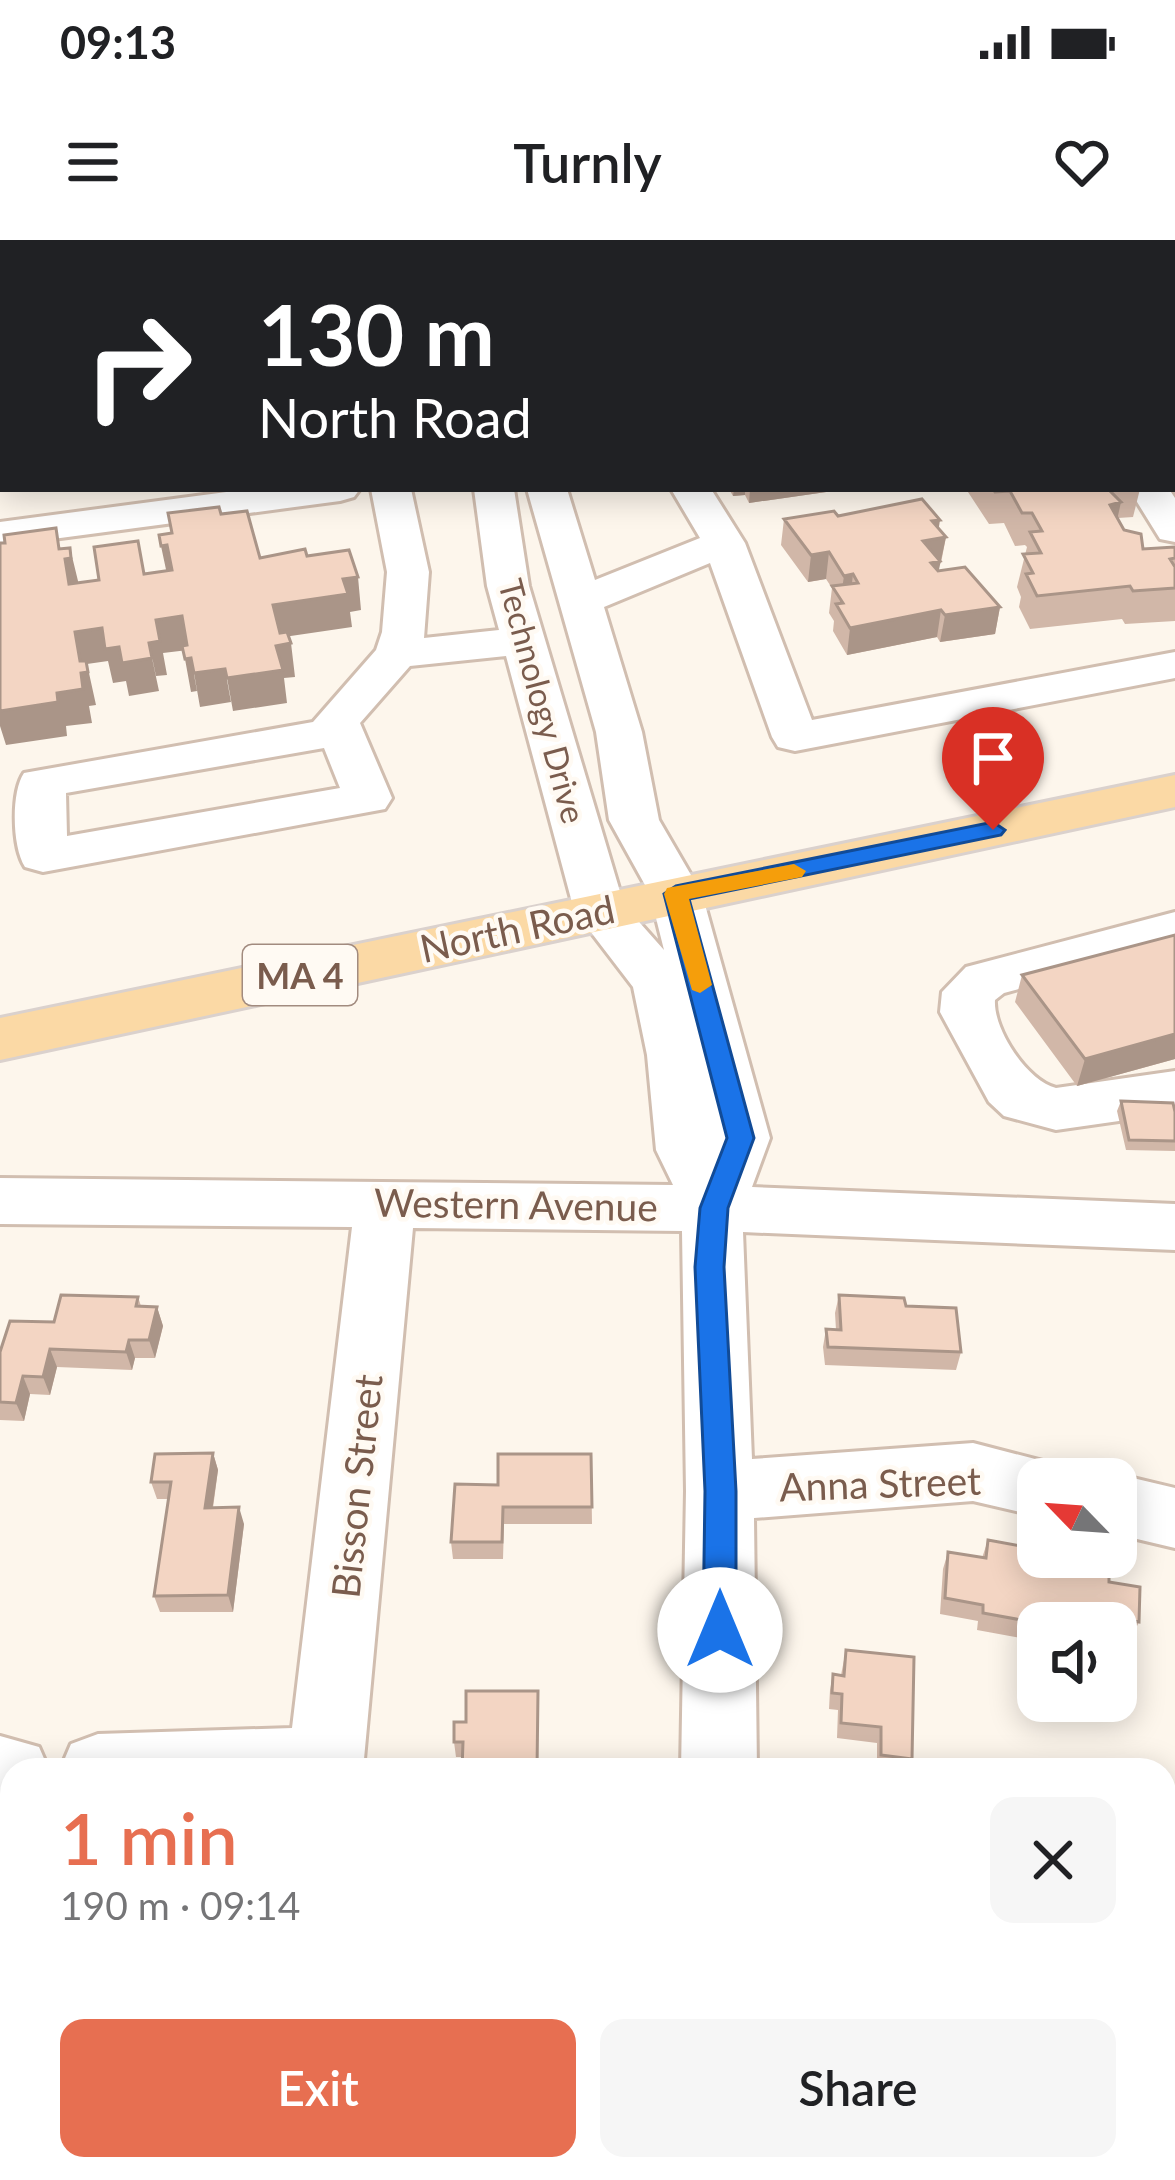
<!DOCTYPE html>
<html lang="en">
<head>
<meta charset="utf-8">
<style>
	:root { --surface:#fff; --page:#f6f6f6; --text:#202124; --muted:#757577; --accent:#e76f51 }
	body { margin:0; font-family:Lato,sans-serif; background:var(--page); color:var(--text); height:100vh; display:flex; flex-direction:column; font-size:45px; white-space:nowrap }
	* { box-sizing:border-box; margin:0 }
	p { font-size:39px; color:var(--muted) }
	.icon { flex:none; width:66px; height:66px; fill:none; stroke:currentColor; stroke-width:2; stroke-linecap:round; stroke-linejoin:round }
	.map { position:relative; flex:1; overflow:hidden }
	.details { position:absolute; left:0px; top:1518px; width:1176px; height:423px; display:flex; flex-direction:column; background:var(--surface); border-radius:36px 36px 0 0; box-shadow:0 6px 30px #0003 }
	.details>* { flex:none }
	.banner { position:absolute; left:0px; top:0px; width:1176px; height:252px; box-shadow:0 6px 30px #0003; background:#202124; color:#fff; overflow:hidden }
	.needle { width:78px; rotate:295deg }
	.controls { position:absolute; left:1017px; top:1218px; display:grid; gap:24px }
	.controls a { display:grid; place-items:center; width:120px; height:120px; border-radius:24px; background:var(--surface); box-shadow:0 6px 30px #0003; font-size:60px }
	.pin { position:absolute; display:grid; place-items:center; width:102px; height:102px; color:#fff; margin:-123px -51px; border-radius:50% 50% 50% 0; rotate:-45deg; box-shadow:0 0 12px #0007 }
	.pin .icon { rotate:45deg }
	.me { position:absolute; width:132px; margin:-66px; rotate:0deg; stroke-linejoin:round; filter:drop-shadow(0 0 9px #0008) }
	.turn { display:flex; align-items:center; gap:42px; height:252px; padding:0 60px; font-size:54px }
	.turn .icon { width:156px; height:156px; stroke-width:2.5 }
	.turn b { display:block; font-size:84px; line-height:102px }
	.round { display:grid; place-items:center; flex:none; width:126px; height:126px; border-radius:24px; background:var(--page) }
	.overview { display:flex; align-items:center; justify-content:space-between; height:204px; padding:0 60px }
	h1 { font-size:72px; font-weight:600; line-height:90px; color:var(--accent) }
	.action { display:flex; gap:24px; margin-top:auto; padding:24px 60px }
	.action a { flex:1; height:138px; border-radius:24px; background:var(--accent); color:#fff; font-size:48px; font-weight:600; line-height:138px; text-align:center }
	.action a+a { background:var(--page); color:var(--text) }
	.status { display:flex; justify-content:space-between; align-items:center; height:84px; padding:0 60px; background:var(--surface); direction:ltr }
	.status svg { height:33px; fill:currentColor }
	header { display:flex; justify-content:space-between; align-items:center; height:156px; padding:0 60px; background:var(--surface); font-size:54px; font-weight:600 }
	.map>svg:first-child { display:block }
</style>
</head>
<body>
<div class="status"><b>09:13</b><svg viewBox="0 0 49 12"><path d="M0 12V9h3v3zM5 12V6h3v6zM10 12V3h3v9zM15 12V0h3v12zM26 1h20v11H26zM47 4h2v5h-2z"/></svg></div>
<header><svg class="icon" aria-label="menu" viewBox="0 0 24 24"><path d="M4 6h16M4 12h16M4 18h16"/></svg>Turnly<svg class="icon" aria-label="heart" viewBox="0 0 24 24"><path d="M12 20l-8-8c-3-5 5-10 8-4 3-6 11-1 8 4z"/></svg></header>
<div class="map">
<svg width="1175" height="1940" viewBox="0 0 1175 1940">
	<rect width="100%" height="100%" fill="#fdf6ec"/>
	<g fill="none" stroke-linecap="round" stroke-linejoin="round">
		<g stroke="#d1beb0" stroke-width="6">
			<path id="minor" d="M623,0H660L621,3Z
				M746,0H788L790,3H749Z
				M884,0H926L928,3H887Z
				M1175,1V22H1173V3H1167Z
				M1173,110L1175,111V133L1173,132Z
				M249,249H360L354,257L340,261L0,306V282Z
				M371,249H411L429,332L424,398L499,390L487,346L474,249H514L529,346L624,665L664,710L650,654L609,580L596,492L527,249H567L595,340L700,298L671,249H711L745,303L812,480L1175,412V438L795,511L778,507L772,497L710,323L604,367L642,492L659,580L702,654L770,898L752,947L1175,964V1010L743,992L752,1219L973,1203L1062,1226L1068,1239H1038V1276L973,1261L754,1278L757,1530H681L686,1251L682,991L413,988L363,1530H60L71,1504L98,1494L292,1488L352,987L0,984V938L673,945L656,910L647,815L633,747L574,670L506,416L410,426L360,483L392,558L385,569L43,632L25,627C12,607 11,552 24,533L313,482L376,410L382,392L387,332ZM324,508L340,548L67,596L66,553Z
				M1129,249H1169L1175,258V302L1160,299Z
				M1175,672V706L1004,753L995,760C993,789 1027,841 1056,848L1175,831V873L1056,890L1004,876L989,862L940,772L942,752L966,727Z
				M1116,1234L1175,1248V1308L1116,1294V1239H1103Z
				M0,1496L39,1507L49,1530H12V1570H0Z
				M679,1929H765L767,1940H681Z"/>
		</g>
		<g stroke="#dad1cd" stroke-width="6">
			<path id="major" d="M1175,535V567L0,820V778Z"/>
		</g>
		<use href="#minor" fill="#fff" fill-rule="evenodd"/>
		<use href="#major" fill="#fbd9a5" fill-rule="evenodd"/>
	</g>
	<path fill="#d1b7a8" d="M981,0H1154L1150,3H981Z
		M729,249H847L749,263L745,255L733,256Z
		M966,249H1140L1133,277L1118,278L1124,290L1143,309L1175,307V381L1125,384L1122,379L1030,389L1019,367L1021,357L1017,347L1027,307L1025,305L1015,306L1004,283L989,284Z
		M838,276L939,288L946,297L941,323L939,324L938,331L1000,367L995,394L940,402L937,397L847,415L833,391L834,381L829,373L832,348L826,339L808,342L781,305L784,279Z
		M1175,695V819L1077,846L1015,762L1022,735Z
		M1121,861L1175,872V911L1126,910L1117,871Z
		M839,1055L906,1066L961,1112L956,1130L825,1125L823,1107L826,1089L836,1090L835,1073Z
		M138,1057L141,1066L157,1067L163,1086L155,1118H135L132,1130L57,1127L50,1155L30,1154L24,1181L0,1180V1112L54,1082Z
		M213,1213L218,1230L213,1268L244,1284L233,1372H160L154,1356L169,1259H157L151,1242Z
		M591,1214L592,1284H504L503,1319H453L451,1302L498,1245Z
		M988,1300L1109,1342L1139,1382L1131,1398L1116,1395V1383H1038V1401L977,1390L978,1381L940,1374L943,1329L948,1312L982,1318Z
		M846,1410L912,1519L908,1530H877V1503L837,1498L838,1470L829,1469L830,1450L833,1434L841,1435Z
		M466,1482L463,1517H456L454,1502Z
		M874,1929H963L964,1940H875Z"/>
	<path fill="#aa9588" d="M1136,0H1154L1150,3H1124Z
		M0,213L3,215V235L2,231L0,232Z
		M734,249H745V255L733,256Z
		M750,249H847L749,263Z
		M1121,262L1114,294L1110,265Z
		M940,280L937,299L946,297L935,348L923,301L932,281Z
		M167,305L173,338L168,339L161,306Z
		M70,308L78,341L79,350L69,344L65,319Z
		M829,312L826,339L808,342L811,315Z
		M853,334L850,361L840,362L844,336Z
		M358,337L361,370L350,372L352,387L277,398L273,365L343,339Z
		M1000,367L995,394L940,402L945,375Z
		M941,370L937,397L847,415L850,388Z
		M182,376L188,410L163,413L167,435L156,436L149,403L156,380Z
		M102,388L119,407L152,418L159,451L129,456L126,441L113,443L108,421L87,424L96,465L89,466L92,483L66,486L67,496L6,505L0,486V467L57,453L75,392Z
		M291,403L295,437L284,438L287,463L233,471L227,438L276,406Z
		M191,418L197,451L191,452L185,419Z
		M225,429L231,462L200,467L194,433Z
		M1175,794V819L1077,846L1085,819Z
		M157,1067L163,1086L155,1118L149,1100Z
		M129,1100L135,1118L132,1130L126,1112Z
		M50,1109L57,1127L50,1155L43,1137Z
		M23,1136L30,1154L24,1181L16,1163Z
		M213,1213L218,1230L210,1285L205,1268Z
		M239,1267L244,1284L233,1372L228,1355Z"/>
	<path fill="#f3d5c3" stroke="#aa9588" stroke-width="3" d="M1011,0H1135L1124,3H1022Z
		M0,171H3V215L0,216Z
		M993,249H1108L1121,262L1110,265L1124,290L1141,294L1143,309L1175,307V318L1170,319L1175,327V348L1133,351L1130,346L1037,356L1026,334L1033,333L1023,314L1041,313L1030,292L1042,291L1032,273H1022L1010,251L995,252Z
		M922,259L940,280L932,281L946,297L923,301L940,321L931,323L938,331L965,327L1000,367L945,375L941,370L850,388L836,364L843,363L832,346L858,343L853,334L844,336L829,312L811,315L784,279L834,271L838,276Z
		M219,267L221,274L247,271L260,318L305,309L307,316L349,310L358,337L343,339L348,354L273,365L280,393L287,392L291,403L276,406L283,430L227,438L225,429L194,433L191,418L185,419L182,406L187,405L182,376L156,380L160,401L149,403L152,418L122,423L119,407L105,409L102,388L75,392L80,421H86L88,432L81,433L83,449L57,453L58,462L0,471V303H5L4,295L56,288L59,309L70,308L71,318L65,319L69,344L99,340L94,307L138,301L144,334L172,330L167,305L161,306L159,295L172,293L168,273Z
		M1175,695V794L1085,819L1022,735Z
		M1121,861L1173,863L1175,872V901L1129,900Z
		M61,1055L138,1057L136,1066L157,1067L149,1100H129L126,1112L50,1109L43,1137L23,1136L16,1163L0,1162V1112L10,1081L54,1082Z
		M839,1055L904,1058L906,1066L956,1068L961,1112L828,1107L826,1089L841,1090Z
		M213,1213L205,1268L239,1267L228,1355L154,1356L171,1242H151L155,1214Z
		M498,1214H591L592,1267H503L502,1302H451L455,1244L498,1245Z
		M988,1300L1038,1309V1317H1087L1109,1321V1342L1140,1347L1139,1382L1107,1376V1383H1038L983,1373V1365L945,1358L948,1312L986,1318Z
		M846,1410L914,1417L912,1519L881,1515V1487L841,1483L842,1454L832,1453L833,1434L844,1436Z
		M466,1451H538L537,1530H462L463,1502H454V1482H466Z
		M455,1929H534L533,1940H454Z
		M880,1929H963L964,1940L880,1937Z"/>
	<path fill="#1a73e8" stroke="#114b97" stroke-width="3" d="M993,582L1005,590L1001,595L689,659L754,898L728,968L724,1027L736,1251V1390L731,1401L720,1405L708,1401L703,1390L705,1251L695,1027L700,968L727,898L664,654L676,646Z"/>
	<path fill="#f59e0b" d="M794,624L806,631L802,637L689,659L712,745L700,753L692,750L664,654L667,648Z"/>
	<g text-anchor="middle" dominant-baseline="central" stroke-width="9" stroke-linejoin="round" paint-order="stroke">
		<g font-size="33" fill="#7a5c4d" stroke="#fffaf3">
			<text transform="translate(543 461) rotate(75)">Technology Drive</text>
		</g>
		<rect fill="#fffaf3" stroke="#a28b7f" stroke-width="3" x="243" y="705" width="114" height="60" rx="9"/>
		<g font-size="36" font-weight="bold" fill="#7a5c4d">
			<text x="300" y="735">MA 4</text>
		</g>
		<g font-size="39" fill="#7a5c4d" stroke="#fffaf3">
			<text transform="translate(517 688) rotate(-12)">North Road</text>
			<text transform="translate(516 964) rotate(1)">Western Avenue</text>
			<text transform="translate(880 1243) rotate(-2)">Anna Street</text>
			<text transform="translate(356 1246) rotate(-84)">Bisson Street</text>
		</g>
	</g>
</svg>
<div class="controls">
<a><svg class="needle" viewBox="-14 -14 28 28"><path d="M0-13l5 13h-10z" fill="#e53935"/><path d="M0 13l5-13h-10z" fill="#757577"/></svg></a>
<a><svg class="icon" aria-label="sound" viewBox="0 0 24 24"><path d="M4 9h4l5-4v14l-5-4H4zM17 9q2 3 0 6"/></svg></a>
</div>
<div class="pin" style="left:993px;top:590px;background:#d93025"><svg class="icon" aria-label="arrive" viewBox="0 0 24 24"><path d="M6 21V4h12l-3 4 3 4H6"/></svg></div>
<svg class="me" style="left:720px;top:1390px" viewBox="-20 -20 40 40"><circle r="19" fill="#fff"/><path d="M0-13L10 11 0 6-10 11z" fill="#1a73e8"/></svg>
<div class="banner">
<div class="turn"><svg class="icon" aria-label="right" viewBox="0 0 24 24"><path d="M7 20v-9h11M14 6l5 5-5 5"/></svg><div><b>130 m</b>North Road</div></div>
</div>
<section class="details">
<div class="overview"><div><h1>1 min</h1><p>190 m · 09:14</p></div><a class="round"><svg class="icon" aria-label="close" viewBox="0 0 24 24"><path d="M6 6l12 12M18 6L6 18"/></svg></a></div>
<div class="action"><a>Exit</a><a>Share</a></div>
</section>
</div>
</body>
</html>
